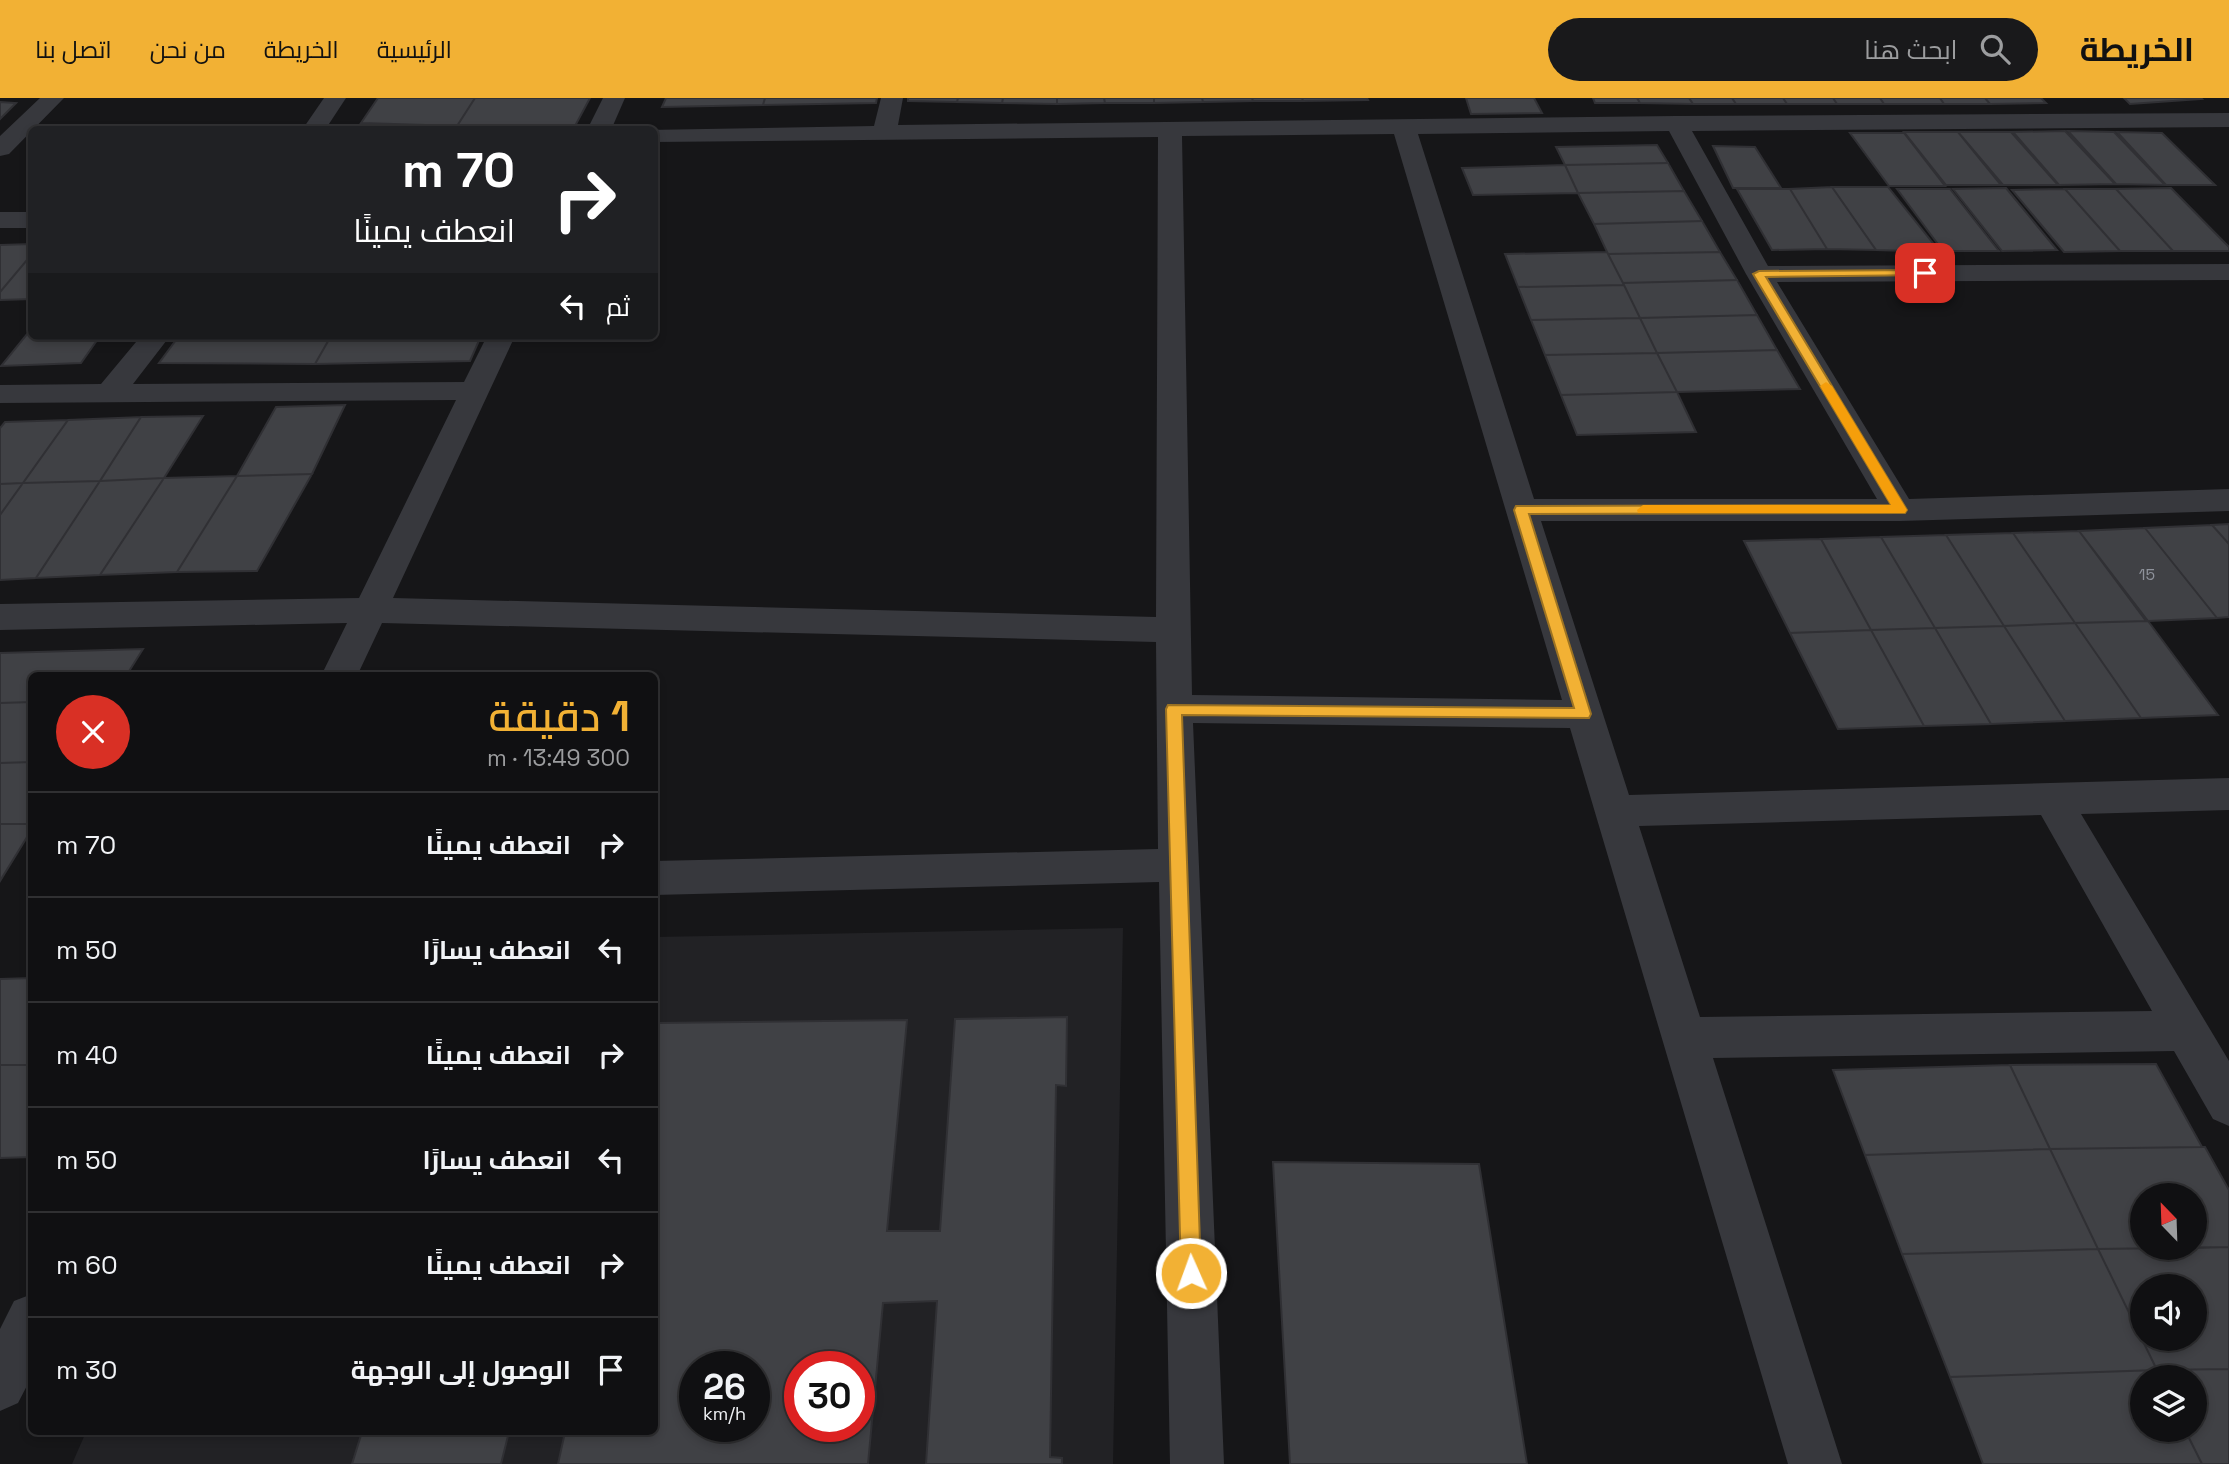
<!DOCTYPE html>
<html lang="ar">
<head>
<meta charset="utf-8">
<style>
	:root { --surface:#101012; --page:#19191b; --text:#f1f3f6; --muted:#9c9d9f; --line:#303032; --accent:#f2b134 }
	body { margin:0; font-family:"Space Grotesk",Cairo,sans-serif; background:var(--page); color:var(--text); direction:rtl; height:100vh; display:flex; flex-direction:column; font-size:26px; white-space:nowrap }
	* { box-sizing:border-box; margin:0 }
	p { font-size:23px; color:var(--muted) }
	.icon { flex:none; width:38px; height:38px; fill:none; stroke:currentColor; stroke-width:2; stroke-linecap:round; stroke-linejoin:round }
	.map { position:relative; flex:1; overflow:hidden; direction:ltr }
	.details { position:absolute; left:28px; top:574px; width:630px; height:763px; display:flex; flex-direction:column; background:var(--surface); border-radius:10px; box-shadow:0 4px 10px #0003,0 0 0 2px var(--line); direction:rtl }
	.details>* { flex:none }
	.banner { position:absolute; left:28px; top:28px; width:630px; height:214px; border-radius:10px; box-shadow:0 4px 10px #0003,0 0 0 2px var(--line); direction:rtl; background:#202124; color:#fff; overflow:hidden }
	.needle { width:46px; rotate:337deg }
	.fabs { position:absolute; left:2130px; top:1085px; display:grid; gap:14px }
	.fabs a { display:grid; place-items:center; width:77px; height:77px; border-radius:50%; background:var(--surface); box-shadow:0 4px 10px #0003,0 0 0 2px var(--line); font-size:35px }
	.speed { position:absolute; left:679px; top:1253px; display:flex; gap:14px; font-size:35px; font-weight:700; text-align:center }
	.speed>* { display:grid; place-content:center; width:91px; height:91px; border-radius:50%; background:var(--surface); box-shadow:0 4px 10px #0003,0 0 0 2px var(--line); line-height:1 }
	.speed small { font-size:18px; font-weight:400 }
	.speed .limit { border:10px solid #d22; background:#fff; color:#111 }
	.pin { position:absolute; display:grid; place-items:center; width:60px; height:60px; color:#fff; margin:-30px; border-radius:14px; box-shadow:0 4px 10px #0006 }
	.me { position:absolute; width:77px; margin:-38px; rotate:358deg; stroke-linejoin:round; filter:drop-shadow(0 0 5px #0008) }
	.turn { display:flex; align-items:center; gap:24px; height:147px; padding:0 28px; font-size:32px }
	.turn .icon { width:91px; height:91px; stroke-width:2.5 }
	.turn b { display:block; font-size:49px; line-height:60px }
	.then { display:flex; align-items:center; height:66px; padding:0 28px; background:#0003; gap:14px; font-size:26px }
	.round { display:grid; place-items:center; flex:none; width:74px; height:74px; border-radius:37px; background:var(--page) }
	.overview { display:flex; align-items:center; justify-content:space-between; height:119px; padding:0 28px }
	h1 { font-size:42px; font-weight:600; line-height:52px; color:var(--accent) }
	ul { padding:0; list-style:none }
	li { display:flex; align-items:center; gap:21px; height:105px; padding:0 28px; border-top:2px solid var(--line) }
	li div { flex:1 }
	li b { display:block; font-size:26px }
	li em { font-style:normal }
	header { display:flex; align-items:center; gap:42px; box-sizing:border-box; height:98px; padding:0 35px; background:var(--accent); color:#111 }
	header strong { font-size:33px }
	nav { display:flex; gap:38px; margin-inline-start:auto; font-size:24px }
	.search { width:490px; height:63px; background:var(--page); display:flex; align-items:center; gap:18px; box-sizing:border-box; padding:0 24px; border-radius:38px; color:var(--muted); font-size:26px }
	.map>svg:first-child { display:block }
</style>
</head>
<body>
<header>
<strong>الخريطة</strong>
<div class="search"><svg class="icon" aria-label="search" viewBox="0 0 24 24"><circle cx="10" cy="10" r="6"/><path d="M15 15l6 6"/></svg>ابحث هنا</div>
<nav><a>الرئيسية</a><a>الخريطة</a><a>من نحن</a><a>اتصل بنا</a></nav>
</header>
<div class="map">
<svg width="2229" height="1366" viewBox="0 0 2229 1366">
	<rect width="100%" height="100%" fill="#161618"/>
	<path fill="#222225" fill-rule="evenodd" d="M1123,830L1113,1366H72L86,1334H654L655,839ZM695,1269H754V1328H695ZM800,1269H859V1328H800Z"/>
	<path fill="#404145" stroke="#303034" stroke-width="2" fill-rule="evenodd" d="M378,0H475L457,28L361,25Z
		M475,0H590L575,28H457Z
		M666,0H765L763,7L662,9Z
		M765,0H877L876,5L763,7Z
		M908,0H958L957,4L908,3Z
		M958,0H1003L1002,5L957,4Z
		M1003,0H1057V6L1002,5Z
		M1057,0H1104L1105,5L1057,6Z
		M1104,0H1154V5H1105Z
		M1154,0H1202L1203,4L1154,5Z
		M1202,0H1252L1253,3L1203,4Z
		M1252,0H1302L1303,3H1253Z
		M1302,0H1367L1368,2L1303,3Z
		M1466,0H1534L1542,15L1471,16Z
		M1593,0H1637L1640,5H1595Z
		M1637,0H1689L1693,6L1640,5Z
		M1689,0H1732L1736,6H1693Z
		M1732,0H1783L1787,6H1736Z
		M1783,0H1833L1837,6H1787Z
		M1833,0H1880L1884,6H1837Z
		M1880,0H1940L1944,6H1884Z
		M1940,0H1985L1990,6H1944Z
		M1985,0H2041L2046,5L1990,6Z
		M2124,0H2201L2202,1L2130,6Z
		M0,4L16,5L0,21Z
		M361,25L457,28L454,32H357Z
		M457,28H575L573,32H454Z
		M2065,33L2115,86L2059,87L2013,34Z
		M2068,33L2114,34L2165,87L2116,86Z
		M1904,34H1958L2001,87H1946Z
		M1958,34H2011L2058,87H2003Z
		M2117,34L2162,35L2215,87H2166Z
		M1850,35H1904L1945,88H1889Z
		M1657,47L1668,65L1565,67L1556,49Z
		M1713,48L1755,49L1781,90H1733Z
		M1668,65L1684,93L1578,95L1565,67Z
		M1565,67L1578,95L1473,97L1462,70Z
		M1832,89H1888L1940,154L1876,152Z
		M1832,89L1876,152L1827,151L1790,91Z
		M2006,90L2057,152L2002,153L1953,91Z
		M2171,90L2229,149V153H2173L2116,91Z
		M1737,91H1790L1827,151L1772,152Z
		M1897,91H1950L1999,153H1943Z
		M2065,91L2120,153L2064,154L2012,92Z
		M2065,91H2116L2173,153H2120Z
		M1684,93L1702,123L1594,126L1578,95Z
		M1702,123L1720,154L1608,156L1594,126Z
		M32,146V156L0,194V147Z
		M1607,154L1624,187L1518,189L1505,156Z
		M1720,154L1737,182L1623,185L1608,156Z
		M32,156V201L0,202V194Z
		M1737,182L1757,217L1640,220L1623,185Z
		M1624,187L1640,220L1531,222L1518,189Z
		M1757,217L1777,252L1657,255L1640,220Z
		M1640,220L1657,255L1545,257L1531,222Z
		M32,230V238H100L81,265L1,268Z
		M179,238H331L315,266L159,265Z
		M331,238H481L470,263L315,266Z
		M1777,252L1800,291L1677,294L1657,255Z
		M1657,255L1677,294L1561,297L1545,257Z
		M1677,294L1696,334L1577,337L1561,297Z
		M345,307L312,376L237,378L276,309Z
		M203,318L164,380L100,383L141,319Z
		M141,319L100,383L23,385L68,322Z
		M68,322L23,385L0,386V330L5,324Z
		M312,376L257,473L177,474L237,378Z
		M237,378L177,474L100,477L164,380Z
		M164,380L100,477L36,480L100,383Z
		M100,383L36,480L0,482V417L23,385Z
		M23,385L0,417V386Z
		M2229,426V446L2212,427Z
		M2212,427L2229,446V519L2217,520L2145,430Z
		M2145,430L2217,520L2148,523L2079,433Z
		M2079,433L2146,523L2075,525L2013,435Z
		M2013,435L2075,525L2004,528L1946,437Z
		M1946,437L2004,528L1935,530L1881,439Z
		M1881,439L1935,530L1871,532L1821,441Z
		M1821,441L1871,532L1790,535L1744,443Z
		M2148,523L2218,617L2141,620L2075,525Z
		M2075,525L2141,620L2065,623L2004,528Z
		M2004,528L2065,623L1991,626L1935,530Z
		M1935,530L1991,626L1924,628L1871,532Z
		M1871,532L1924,628L1838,631L1790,535Z
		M143,551L126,578H32V604L0,605V555Z
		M32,604V664L0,665V605Z
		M32,664V726H0V665Z
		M0,726H32V731L0,783Z
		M32,880V967H0V881Z
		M1067,919L1066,988L1056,987L1050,1359L1062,1360V1366H926L937,1203L883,1205L868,1366H558L565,1334H654V941L658,925L907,922L887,1133H940L955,921ZM695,1269H754V1328H695ZM800,1269H859V1328H800Z
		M2156,966L2202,1049L2050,1051L2010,967Z
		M0,967H32V1059L0,1060Z
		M2010,967L2050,1051L1865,1057L1833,972Z
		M2202,1049H2205L2229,1092V1149L2194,1150V1097H2142V1150H2174L2098,1151L2050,1051Z
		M2050,1051L2098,1151L1902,1156L1865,1057Z
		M1273,1064L1479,1066L1527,1366H1290Z
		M2229,1149V1271L2157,1272L2098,1151ZM2142,1188H2194V1241H2142Z
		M2098,1151L2157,1272L1950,1279L1902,1156Z
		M2229,1271V1366H2202L2185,1332H2194V1279H2160L2157,1272Z
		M2157,1272L2160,1279H2142V1332H2185L2202,1366H1983L1950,1279Z
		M362,1334H509L501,1366H352Z"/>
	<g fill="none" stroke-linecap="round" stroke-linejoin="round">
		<path fill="#37383d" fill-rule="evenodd" d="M40,0H64L9,56L0,58V38Z
			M324,0H346L325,32H302Z
			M603,0H625L611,32H587Z
			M881,0H903L898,27L1676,18L2229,15V29L1692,33L1768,168L2229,166V182L1777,184L1909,401L2229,391V413L1900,423H1541L1629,697L2229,680V712L2081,716L2229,963V1028L2213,1021L2174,953L1713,960L1842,1366H1788L1570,630L1193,625L1224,1366H1170L1159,784L654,797V763L1158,751L1156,544L382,525L357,578H321L347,525L0,532V506L359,500L456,302L0,305V287L101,286L141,238H170L133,286L464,284L487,238H515L393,500L1156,519L1158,39L654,44V32H647L874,28ZM1669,33L1746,176L1877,401H1534L1418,36ZM1394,36L1562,602L1192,597L1182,38ZM2041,717L2152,913L1700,919L1639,728Z
			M0,114H32V130H0Z
			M32,1196V1278L18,1305L0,1313V1231L14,1203Z"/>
	</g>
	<path fill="#f2b134" stroke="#9d7322" stroke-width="2" d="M1925,172L1931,175L1929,177L1766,179L1907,412L1905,415L1529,416L1591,616L1589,620L1182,617L1201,1175L1198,1183L1191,1186L1184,1183L1181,1175L1166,611L1168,607L1574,610L1514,412L1516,408L1891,407L1753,176L1759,173Z"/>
	<path fill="#f59e0b" d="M1826,284L1832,288L1907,412L1905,415H1638L1637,412L1643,407H1891L1820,288Z"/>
	<g text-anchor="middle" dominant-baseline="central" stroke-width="6" stroke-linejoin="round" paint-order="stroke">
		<g font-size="16" fill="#8e929b">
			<text x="2147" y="476">15</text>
		</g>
	</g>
</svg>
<div class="fabs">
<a><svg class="needle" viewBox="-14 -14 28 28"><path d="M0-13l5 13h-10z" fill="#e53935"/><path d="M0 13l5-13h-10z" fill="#9c9d9f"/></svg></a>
<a><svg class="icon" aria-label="sound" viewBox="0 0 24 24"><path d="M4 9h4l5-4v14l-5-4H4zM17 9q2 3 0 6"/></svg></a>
<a><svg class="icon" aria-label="layers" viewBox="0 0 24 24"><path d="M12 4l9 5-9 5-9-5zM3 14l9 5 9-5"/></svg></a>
</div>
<div class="speed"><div>26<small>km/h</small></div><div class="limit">30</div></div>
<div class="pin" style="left:1925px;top:175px;background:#d93025"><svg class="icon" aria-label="arrive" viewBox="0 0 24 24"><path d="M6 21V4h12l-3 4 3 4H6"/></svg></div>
<svg class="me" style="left:1191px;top:1175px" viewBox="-20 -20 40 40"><circle r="17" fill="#f2b134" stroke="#fff" stroke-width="3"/><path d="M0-11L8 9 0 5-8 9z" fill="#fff"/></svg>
<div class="banner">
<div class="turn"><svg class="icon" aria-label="right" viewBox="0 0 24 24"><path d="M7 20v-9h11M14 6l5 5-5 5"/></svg><div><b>70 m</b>انعطف يمينًا</div></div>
<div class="then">ثم<svg class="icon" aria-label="left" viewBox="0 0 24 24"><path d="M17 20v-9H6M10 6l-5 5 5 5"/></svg></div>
</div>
<section class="details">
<div class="overview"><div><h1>1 دقيقة</h1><p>300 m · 13:49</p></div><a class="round" style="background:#d93025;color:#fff"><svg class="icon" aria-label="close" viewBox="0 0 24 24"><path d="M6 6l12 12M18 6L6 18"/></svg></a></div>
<ul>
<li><svg class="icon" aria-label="right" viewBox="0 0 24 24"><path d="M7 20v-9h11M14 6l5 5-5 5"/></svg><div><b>انعطف يمينًا</b></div><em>70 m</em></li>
<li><svg class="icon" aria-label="left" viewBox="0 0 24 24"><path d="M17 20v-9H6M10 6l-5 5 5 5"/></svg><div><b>انعطف يسارًا</b></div><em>50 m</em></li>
<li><svg class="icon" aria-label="right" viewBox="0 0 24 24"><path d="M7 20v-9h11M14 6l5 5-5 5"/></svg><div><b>انعطف يمينًا</b></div><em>40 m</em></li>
<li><svg class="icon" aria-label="left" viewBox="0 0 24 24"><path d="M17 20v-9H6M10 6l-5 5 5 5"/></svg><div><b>انعطف يسارًا</b></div><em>50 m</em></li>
<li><svg class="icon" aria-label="right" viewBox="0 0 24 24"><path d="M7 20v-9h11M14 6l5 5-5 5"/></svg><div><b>انعطف يمينًا</b></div><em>60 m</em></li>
<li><svg class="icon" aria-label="arrive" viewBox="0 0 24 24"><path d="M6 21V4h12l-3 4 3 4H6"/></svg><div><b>الوصول إلى الوجهة</b></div><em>30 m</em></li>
</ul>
</section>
</div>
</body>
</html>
